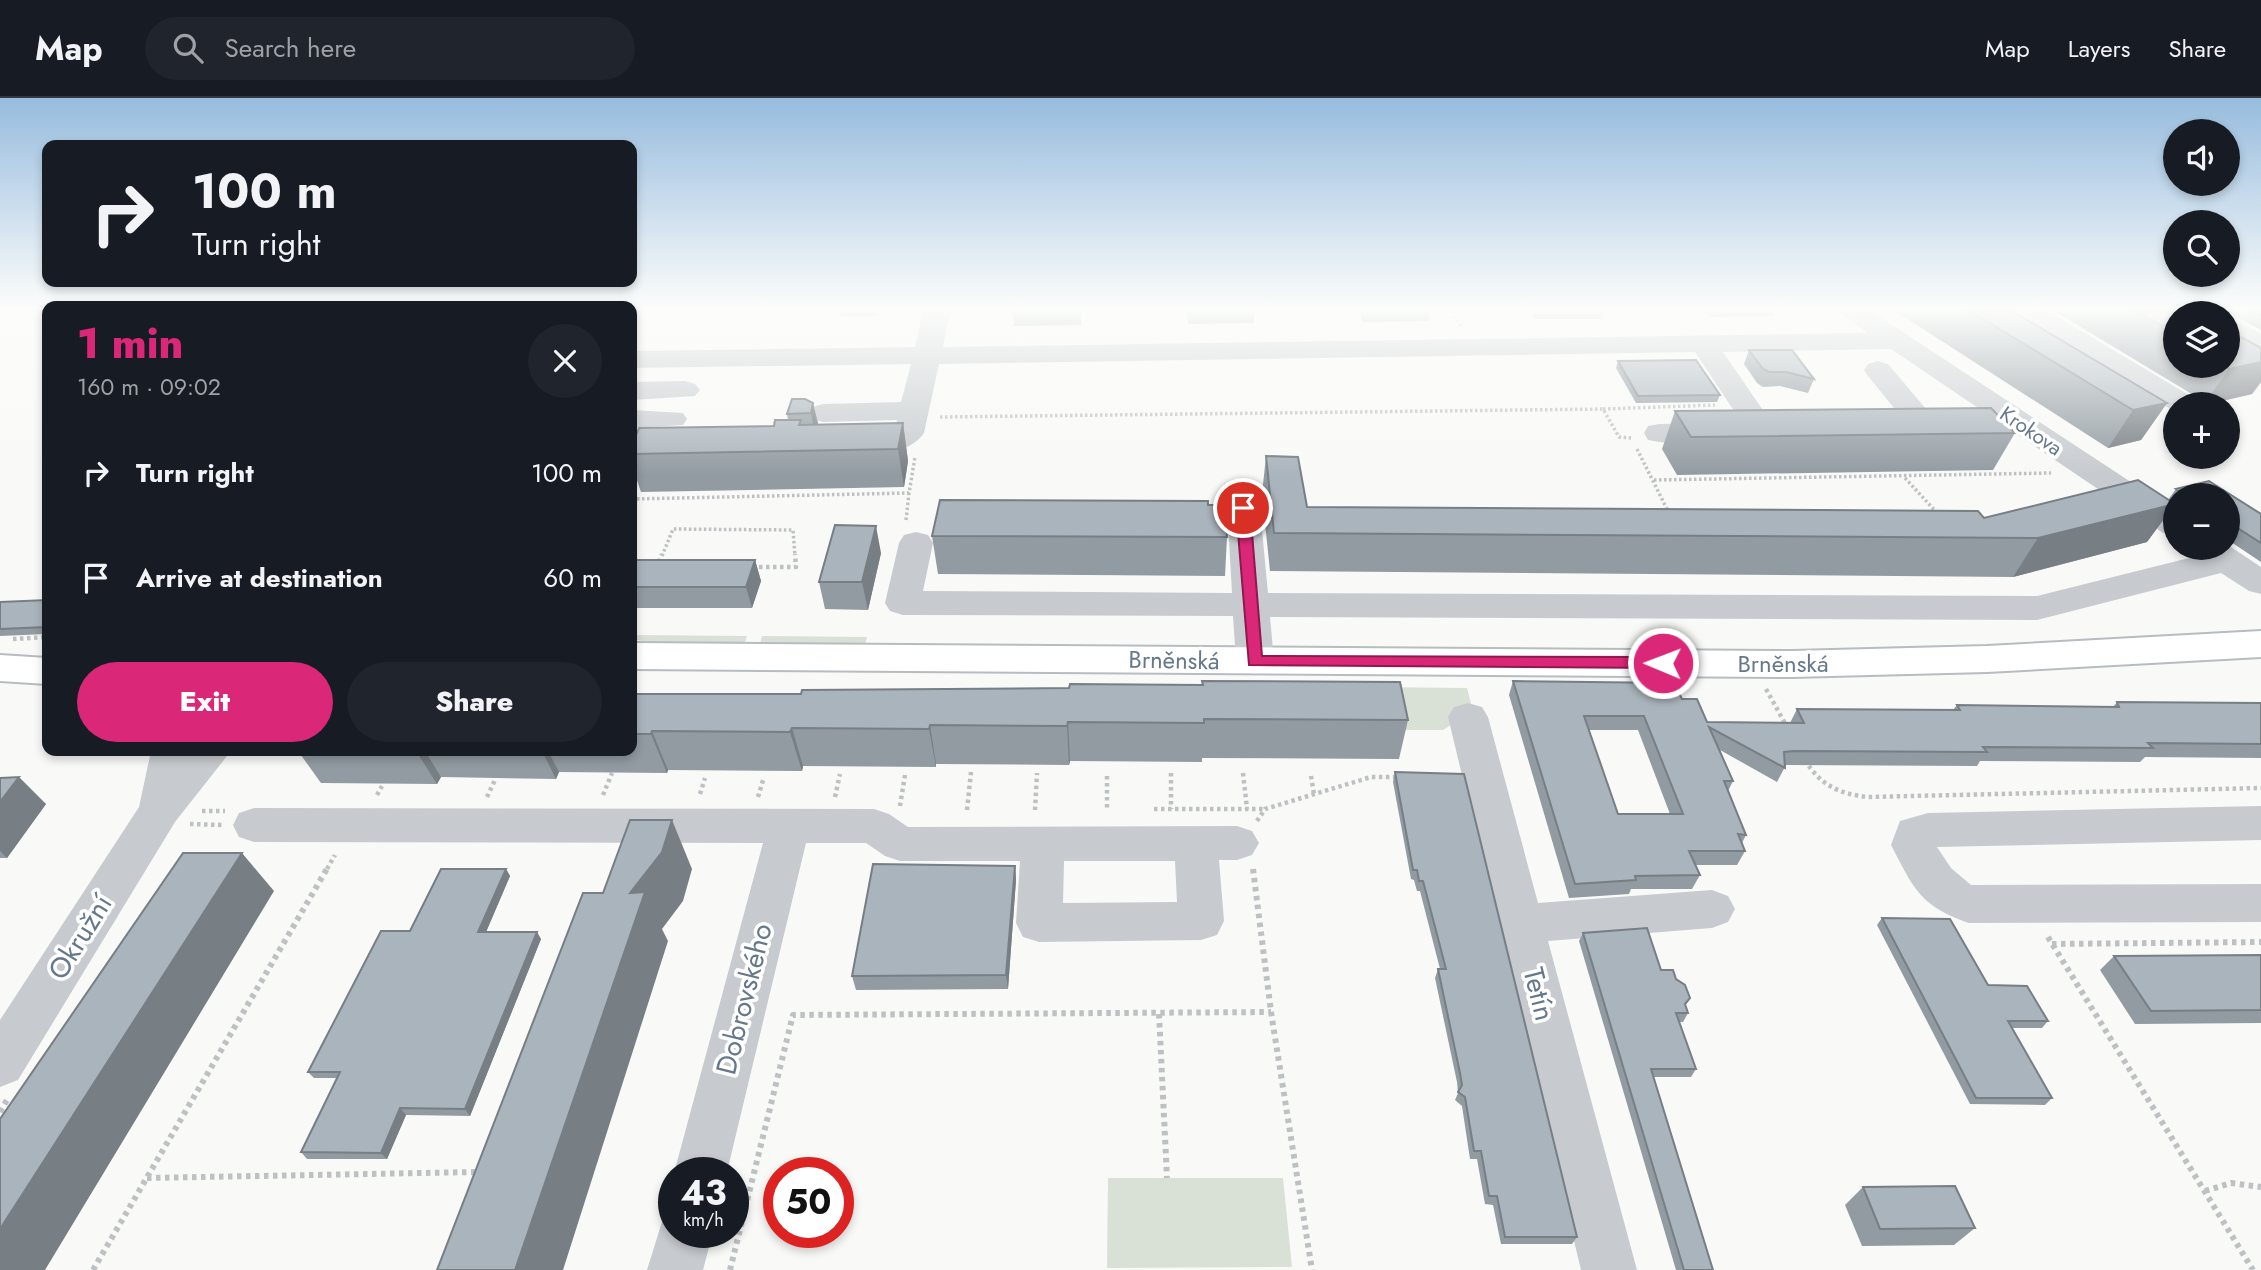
<!DOCTYPE html>
<html lang="en">
<head>
<meta charset="utf-8">
<style>
	:root { --surface:#171b24; --page:#20242c; --text:#f1f3f6; --muted:#9ea1a6; --line:#363941; --accent:#db2777 }
	body { margin:0; font-family:Jost,sans-serif; background:var(--page); color:var(--text); height:100vh; display:flex; flex-direction:column; font-size:26px; white-space:nowrap }
	* { box-sizing:border-box; margin:0 }
	p { font-size:23px; color:var(--muted) }
	.icon { flex:none; width:38px; height:38px; fill:none; stroke:currentColor; stroke-width:2; stroke-linecap:round; stroke-linejoin:round }
	.map { position:relative; flex:1; overflow:hidden }
	.side { position:absolute; left:42px; top:203px; width:595px; height:455px; display:flex; flex-direction:column; background:var(--surface); border-radius:14px; box-shadow:0 4px 10px #0003 }
	.side>* { flex:none }
	.hud { position:absolute; left:42px; top:42px; width:595px; height:147px; border-radius:14px; box-shadow:0 4px 10px #0003; background:#171b24; color:var(--text); overflow:hidden }
	.controls { position:absolute; left:2163px; top:21px; display:grid; gap:14px }
	.controls a { display:grid; place-items:center; width:77px; height:77px; border-radius:50%; background:var(--surface); box-shadow:0 4px 10px #0003; font-size:35px }
	.speed { position:absolute; left:658px; top:1059px; display:flex; gap:14px; font-size:35px; font-weight:700; text-align:center }
	.speed>* { display:grid; place-content:center; width:91px; height:91px; border-radius:50%; background:var(--surface); box-shadow:0 4px 10px #0003; line-height:1 }
	.speed small { font-size:18px; font-weight:400 }
	.speed .limit { border:10px solid #d22; background:#fff; color:#111 }
	.pin { position:absolute; display:grid; place-items:center; width:60px; height:60px; color:#fff; margin:-30px; border:4px solid #fff; border-radius:50%; box-shadow:0 2px 7px #0007 }
	.me { position:absolute; width:77px; margin:-38px; rotate:271deg; stroke-linejoin:round; filter:drop-shadow(0 0 5px #0008) }
	.turn { display:flex; align-items:center; gap:24px; height:147px; padding:0 35px; font-size:32px }
	.turn .icon { width:91px; height:91px; stroke-width:2.5 }
	.turn b { display:block; font-size:49px; line-height:60px }
	.round { display:grid; place-items:center; flex:none; width:74px; height:74px; border-radius:37px; background:var(--page) }
	.overview { display:flex; align-items:center; justify-content:space-between; height:119px; padding:0 35px }
	h1 { font-size:42px; font-weight:800; line-height:52px; color:var(--accent) }
	.cta { display:flex; gap:14px; margin-top:auto; padding:14px 35px }
	.cta a { flex:1; height:80px; border-radius:42px; background:var(--accent); color:#fff; font-size:28px; font-weight:800; line-height:80px; text-align:center }
	.cta a+a { background:var(--page); color:var(--text) }
	ul { padding:0; list-style:none }
	li { display:flex; align-items:center; gap:21px; height:105px; padding:0 35px }
	li div { flex:1 }
	li b { display:block; font-size:26px }
	li em { font-style:normal }
	header { display:flex; align-items:center; gap:42px; box-sizing:border-box; height:98px; padding:0 35px; background:var(--surface); border-bottom:2px solid var(--line) }
	header strong { font-size:33px }
	nav { display:flex; gap:38px; margin-inline-start:auto; font-size:24px }
	.search { width:490px; height:63px; background:var(--page); display:flex; align-items:center; gap:18px; box-sizing:border-box; padding:0 24px; border-radius:38px; color:var(--muted); font-size:26px }
	.map>svg:first-child { display:block }
</style>
</head>
<body>
<header>
<strong>Map</strong>
<div class="search"><svg class="icon" aria-label="search" viewBox="0 0 24 24"><circle cx="10" cy="10" r="6"/><path d="M15 15l6 6"/></svg>Search here</div>
<nav><a>Map</a><a>Layers</a><a>Share</a></nav>
</header>
<div class="map">
<svg width="2261" height="1172" viewBox="0 0 2261 1172">
	<rect width="100%" height="100%" fill="#f9faf7"/>
	<path fill="#d9e0d6" d="M632,537L747,538L744,547L653,545L632,541Z
		M762,538L867,539L865,547L760,546Z
		M1369,589L1467,590L1473,613L1443,632H1394Z
		M1108,1080H1283L1292,1169L1107,1170Z"/>
	<g fill="none" stroke-linecap="round" stroke-linejoin="round">
		<g stroke="#b7bcc1" stroke-width="4">
			<path id="major" d="M2261,533V559L1987,574L1792,579L632,571V545L1792,553L1987,548Z
				M0,557L47,560V586L0,583Z"/>
		</g>
		<path stroke="#bec1c4" stroke-width="3.5" stroke-dasharray="2.5 2.5" stroke-linecap="butt" d="M1452,213L1461,228
			M1603,311L1715,307
			M940,319L1603,311L1619,339L1631,340
			M1637,351L1669,415
			M1905,380L1939,417
			M1654,382L2051,375
			M632,401L909,395L915,359
			M906,422L909,395
			M662,458L673,431L793,432L795,458"/>
		<path stroke="#bec1c4" stroke-width="4.5" stroke-dasharray="3.5 3.5" stroke-linecap="butt" d="M659,464L662,456
			M752,469H796L795,456
			M13,541L47,539
			M1766,591L1787,629
			M1805,662C1820,687 1839,696 1868,699L2261,690
			M1171,675V711
			M1243,675L1247,711
			M1107,678V711
			M1311,678L1314,696
			M700,696L705,680
			M377,697L382,688
			M603,697L612,675
			M487,699L495,682
			M758,699L764,679
			M835,699L840,676
			M900,708L905,677
			M1154,711H1265
			M967,712L971,674
			M1035,712L1037,675
			M202,713H225
			M1257,723L1265,711L1371,679H1398
			M190,726L223,727
			M327,771L335,757"/>
		<path stroke="#bec1c4" stroke-width="6" stroke-dasharray="4.5 4.5" stroke-linecap="butt" d="M1253,771L1271,914L1312,1172
			M2048,839L2253,1172
			M2052,846L2261,844
			M1159,916L1167,1080
			M0,1014L8,1000
			M147,1080L478,1074
			M2205,1093L2231,1085L2261,1089
			M93,1172L328,769
			M730,1172L793,917L1271,914"/>
		<path fill="#c7cbcf" fill-rule="evenodd" d="M923,213H950L943,249L1867,235L1839,213H1871L2175,413V438L2163,435L1891,251L1723,254L1778,334L1774,340L1763,343L1752,340L1695,254L939,266L924,335C908,358 868,360 843,354L838,347L843,340L882,337L895,330L897,322L823,324L812,321L808,315L812,309L823,306L901,304L911,266L632,270V253L915,249Z
			M2015,213H2048L2194,300L2198,306H2175V313L2172,312L2019,219Z
			M2187,213H2216L2217,215H2188Z
			M2228,220L2261,235V254L2228,239Z
			M1878,263L1888,266L1938,325L1942,331L1938,337L1927,340L1916,337L1868,278L1864,272L1868,266Z
			M685,283L695,286L700,292L695,298L632,302V284Z
			M632,312L683,315L687,321L683,327L632,330Z
			M1718,325L1729,328L1733,334L1729,340C1705,346 1672,347 1648,342L1644,335L1648,328L1659,326Z
			M1242,380L1253,383L1258,390L1268,495L2037,498L2197,458L2191,450H2228V447L2261,469V496L2249,493L2221,475L2037,522L1270,519L1274,563L1268,572L1255,576L1242,572L1236,563L1233,518L903,517L890,513L885,505L899,445L904,437L916,434L928,437L933,445L923,493L1232,495L1226,390L1231,383Z
			M1468,605L1482,609L1488,619L1538,805L1712,792L1728,798L1735,811L1728,824L1712,830L1548,843L1637,1172H1581L1448,619L1454,609Z
			M151,653H231L175,724L18,982L0,989V922L139,709Z
			M2261,708V742L1937,749L1951,770L1971,787L2261,786V824L1969,825C1920,808 1914,791 1891,747L1900,723L1928,715Z
			M254,710L874,711L889,716L908,729L1237,728L1252,733L1259,745L1252,757L1237,762H1219L1224,823L1217,837L1201,842L1039,844L1023,839L1016,825L1020,763H900L885,758L866,745H806L727,1074L674,1075L763,745L254,744L239,739L233,727L239,715ZM1064,763H1175L1177,804L1063,805Z
			M674,1111V1134H713L703,1172H647L665,1114Z"/>
		<use href="#major" fill="#fff" fill-rule="evenodd"/>
	</g>
	<path fill="#929ba2" fill-rule="evenodd" d="M840,213H877L876,218H841Z
		M1013,213H1081V227L1014,228Z
		M1186,213H1255L1254,225L1188,226Z
		M1359,213H1430L1429,223L1363,224Z
		M1531,213H1603L1601,221H1535Z
		M1706,213H1775L1773,218L1710,219Z
		M1895,213H2012L2167,305L2141,342L2108,350Z
		M2054,213H2192L2175,215V268H2228L2261,250V284L2252,296L2209,306H2201L2195,298Z
		M2226,213H2261V232Z
		M1749,252L1814,281L1808,295L1780,288L1763,289L1757,285L1744,266Z
		M1618,263L1720,297L1717,304L1636,305L1616,270Z
		M805,301L818,325L817,327L903,325L908,363L904,389L641,394L632,368V347L774,328L788,322L787,316Z
		M1675,313L2015,335L1993,372L1677,377L1662,351Z
		M1266,358L1298,359L1307,409L1978,413L1984,420L2138,382L2168,402L2176,391L2209,383L2261,416V464L2228,442V397H2175V408L2174,407L2147,444L2013,479L1270,473L1262,396Z
		M1208,407L1227,439L1225,478L938,476L932,438Z
		M881,455L868,512L825,511L819,484Z
		M632,462H755L761,483L752,510H632Z
		M47,502V536L0,538V504Z
		M1513,583L1682,601L1707,624L1790,625L1797,611L1953,612L1957,607L2113,609L2117,604L2261,605V660L2145,659L2140,664L1980,663L1977,668L1786,667L1777,684L1720,652L1733,683L1728,693L1746,737L1742,745L1745,753L1737,767H1695L1700,777L1692,791H1631L1629,796L1569,800L1509,597ZM1589,632H1638L1670,716H1618Z
		M632,596L1408,622L1399,661L1202,660V664L1070,663L1069,667L936,666V669L803,668L802,673L668,672L667,675L559,674L556,681L441,679L437,686L321,685L298,653H632Z
		M1395,674L1577,1139L1572,1146H1501L1493,1107L1485,1106L1477,1061H1470L1462,1008L1455,1002L1458,995L1457,984L1435,880L1438,871H1440L1420,793H1417L1414,782L1411,781L1393,684Z
		M0,680L46,706L7,760H0Z
		M1015,768L1016,782L1008,891L856,892L852,878Z
		M506,771L510,778L486,834L541,841L470,1018L406,1017L387,1061H307L301,1054L337,980H314L308,974L410,833Z
		M1882,820L1988,887L2048,923L2042,930H2012L2052,1000L2045,1007L1970,1006L1877,827Z
		M1583,835L1661,872L1676,881L1690,900L1685,908L1688,915L1683,924H1679L1696,971L1691,979H1653L1713,1172H1676L1579,843Z
		M2261,857V925L2135,926L2100,872L2114,858Z
		M1863,1089L1975,1130L1954,1147L1862,1148L1845,1107Z"/>
	<path fill="#777e84" d="M2261,264V284L2252,296L2209,306H2204L2229,271Z
		M813,305L818,325L815,336L811,315Z
		M2167,305L2141,342L2108,350L2133,312Z
		M903,325L908,363L904,389L898,351Z
		M2175,406L2147,444L2013,479L2038,440Z
		M876,428L881,455L868,512L862,484Z
		M755,462L761,483L752,510L746,489Z
		M1068,624L1070,663L1069,667L1067,628Z
		M930,627L936,666V669L929,631Z
		M792,630L803,668L802,673L790,634Z
		M652,633L668,672L667,675L651,636Z
		M416,653H425L441,679L437,686Z
		M542,653H548L559,674L556,681Z
		M19,679L46,706L7,760L0,753V704Z
		M672,722L692,771L683,803L662,831L668,843L563,1172H515L630,795Z
		M242,755L274,793L45,1172H0V1131Z
		M1015,768L1016,782L1008,891L1006,877Z
		M506,771L510,778L483,841L478,834Z
		M537,834L541,841L470,1018L465,1011Z
		M400,1010L406,1017L387,1061L381,1055Z"/>
	<path fill="#aab4bc" stroke="#777e84" stroke-width="2" fill-rule="evenodd" d="M1970,213H2012L2167,305L2133,312Z
		M2136,213H2192L2196,215H2175V235Z
		M2252,213H2261V218Z
		M2228,232L2261,250V264L2229,271L2226,268H2228Z
		M1749,252H1792L1814,281L1786,274H1769L1763,271Z
		M1696,262L1720,297L1638,298L1618,263Z
		M792,301H805L813,305L811,315L787,316Z
		M1991,310L2015,335L1691,339L1675,313Z
		M775,322H801L799,327L903,325L898,351L632,356V347L639,330L774,328Z
		M1266,358L1298,359L1307,409L1978,413L1984,420L2138,382L2175,406L2038,440L1274,435Z
		M2209,383L2261,416V445L2228,424V397H2186L2176,391Z
		M940,402L1208,403V407H1224L1227,439L932,438Z
		M835,427L876,428L862,484H819Z
		M632,462H755L746,489H632Z
		M47,502V529L0,531V504Z
		M1202,583L1400,584L1408,622L1204,621V625L1068,624L1067,628L930,627L929,631L792,630L790,634L652,633L651,636H632V596H801L802,592L1069,590L1070,586L1203,587Z
		M1513,583L1674,585L1682,601H1697L1707,624L1804,625L1797,611L1960,612L1957,607L2119,609L2117,604L2261,605V646L2148,645L2153,650L1983,649L1987,654L1794,653L1784,654L1785,670L1709,629L1733,683H1724L1746,737L1738,736L1745,753H1689L1700,777L1635,778L1636,782L1575,786ZM1584,618H1644L1683,716H1618Z
		M1395,674L1464,676L1577,1139H1505L1497,1098H1489L1481,1053H1474L1465,999L1458,994L1462,987L1460,975L1438,871H1446L1423,783H1419L1417,772H1413Z
		M19,679L0,704V680Z
		M630,722H672L662,754L630,795L645,794L515,1172H437L583,795H603Z
		M183,755H242L0,1131V1021Z
		M873,766L1015,768L1006,877L852,878Z
		M441,771H506L478,834H537L465,1011L400,1010L381,1055L301,1054L340,974H308L381,833H410Z
		M1882,820L1950,821L1988,887L2027,888L2048,923H2008L2052,1000H1976Z
		M1647,830L1661,872H1673L1676,881L1685,887L1690,900L1685,906L1688,915H1676L1696,971H1651L1713,1172H1684L1583,835Z
		M2261,857V912L2151,913L2114,858Z
		M1955,1088L1975,1130L1880,1131L1863,1089Z"/>
	<linearGradient id="sky" x2="0" y2="1"><stop stop-color="#97bcde"/><stop offset="0.56" stop-color="#fcfdfb"/><stop offset="1" stop-color="#fcfdfb" stop-opacity="0"/></linearGradient>
	<rect width="2261" height="377" fill="url(#sky)"/>
	<path fill="#db2777" stroke="#8e194d" stroke-width="2" d="M1243,406L1250,410L1262,558L1663,559L1671,565L1663,570L1249,567L1236,410Z"/>
	<g text-anchor="middle" dominant-baseline="central" stroke-width="7" stroke-linejoin="round" paint-order="stroke">
		<g font-size="21" fill="#66788b" stroke="#fff">
			<text transform="translate(2031 333) rotate(34)">Krokova</text>
		</g>
		<g font-size="24" fill="#66788b" stroke="#fff">
			<text transform="translate(1174 562) rotate(1)">Brněnská</text>
			<text x="1783" y="565">Brněnská</text>
		</g>
		<g font-size="28" fill="#66788b" stroke="#fff">
			<text transform="translate(80 839) rotate(-58)">Okružní</text>
			<text transform="translate(1539 896) rotate(76)">Tetín</text>
			<text transform="translate(744 901) rotate(-76)">Dobrovského</text>
		</g>
	</g>
</svg>
<div class="controls">
<a><svg class="icon" aria-label="sound" viewBox="0 0 24 24"><path d="M4 9h4l5-4v14l-5-4H4zM17 9q2 3 0 6"/></svg></a>
<a><svg class="icon" aria-label="search" viewBox="0 0 24 24"><circle cx="10" cy="10" r="6"/><path d="M15 15l6 6"/></svg></a>
<a><svg class="icon" aria-label="layers" viewBox="0 0 24 24"><path d="M12 4l9 5-9 5-9-5zM3 14l9 5 9-5"/></svg></a>
<a>+</a>
<a>−</a>
</div>
<div class="speed"><div>43<small>km/h</small></div><div class="limit">50</div></div>
<div class="pin" style="left:1243px;top:410px;background:#d93025"><svg class="icon" aria-label="arrive" viewBox="0 0 24 24"><path d="M6 21V4h12l-3 4 3 4H6"/></svg></div>
<svg class="me" style="left:1663px;top:565px" viewBox="-20 -20 40 40"><circle r="17" fill="#db2777" stroke="#fff" stroke-width="3"/><path d="M0-11L8 9 0 5-8 9z" fill="#fff"/></svg>
<div class="hud">
<div class="turn"><svg class="icon" aria-label="right" viewBox="0 0 24 24"><path d="M7 20v-9h11M14 6l5 5-5 5"/></svg><div><b>100 m</b>Turn right</div></div>
</div>
<section class="side">
<div class="overview"><div><h1>1 min</h1><p>160 m · 09:02</p></div><a class="round"><svg class="icon" aria-label="close" viewBox="0 0 24 24"><path d="M6 6l12 12M18 6L6 18"/></svg></a></div>
<ul>
<li><svg class="icon" aria-label="right" viewBox="0 0 24 24"><path d="M7 20v-9h11M14 6l5 5-5 5"/></svg><div><b>Turn right</b></div><em>100 m</em></li>
<li><svg class="icon" aria-label="arrive" viewBox="0 0 24 24"><path d="M6 21V4h12l-3 4 3 4H6"/></svg><div><b>Arrive at destination</b></div><em>60 m</em></li>
</ul>
<div class="cta"><a>Exit</a><a>Share</a></div>
</section>
</div>
</body>
</html>
